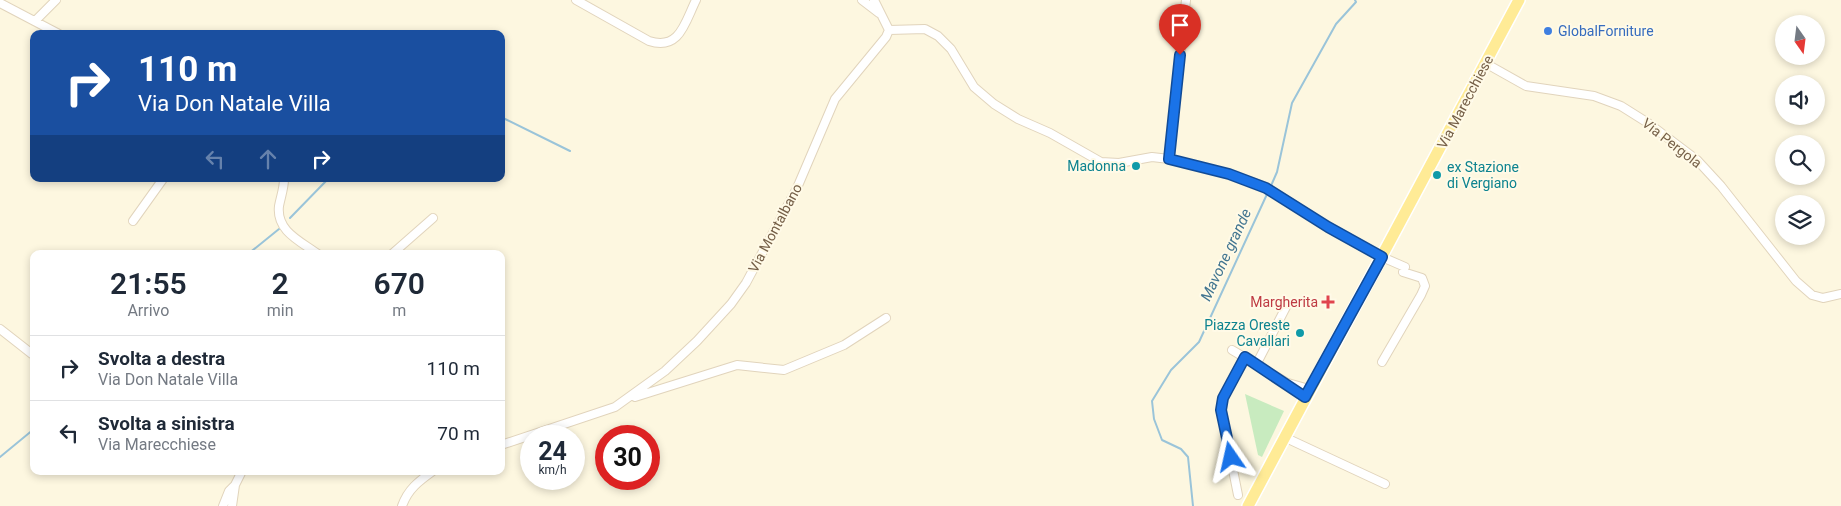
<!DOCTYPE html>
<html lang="it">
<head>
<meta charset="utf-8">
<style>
	:root { --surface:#fff; --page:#f2f2f3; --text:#1f2937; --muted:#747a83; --line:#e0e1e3 }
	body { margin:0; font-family:Roboto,sans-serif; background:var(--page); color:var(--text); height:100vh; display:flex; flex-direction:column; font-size:19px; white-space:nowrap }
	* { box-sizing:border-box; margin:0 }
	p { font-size:16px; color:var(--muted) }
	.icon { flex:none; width:28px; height:28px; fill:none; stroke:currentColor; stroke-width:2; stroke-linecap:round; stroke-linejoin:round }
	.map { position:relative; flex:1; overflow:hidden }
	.side { position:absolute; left:30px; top:250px; width:475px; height:225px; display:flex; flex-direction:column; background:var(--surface); border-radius:10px; box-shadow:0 2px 8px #0003 }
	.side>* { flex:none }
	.hud { position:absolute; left:30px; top:30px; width:475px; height:152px; border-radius:10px; box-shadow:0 2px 8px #0003; background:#1a4fa0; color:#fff; overflow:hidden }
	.needle { width:32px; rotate:166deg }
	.fabs { position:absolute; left:1775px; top:15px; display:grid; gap:10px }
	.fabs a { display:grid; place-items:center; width:50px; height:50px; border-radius:50%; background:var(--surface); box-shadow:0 2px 8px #0003; font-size:25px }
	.speed { position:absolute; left:520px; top:425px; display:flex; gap:10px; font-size:25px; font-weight:700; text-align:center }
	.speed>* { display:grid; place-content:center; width:65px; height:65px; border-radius:50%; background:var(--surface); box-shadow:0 2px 8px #0003; line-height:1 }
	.speed small { font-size:12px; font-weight:400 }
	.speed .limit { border:8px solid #d22; background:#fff; color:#111 }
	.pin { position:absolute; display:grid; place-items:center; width:42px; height:42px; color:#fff; margin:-51px -21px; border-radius:50% 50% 50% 0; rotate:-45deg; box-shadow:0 0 5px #0007 }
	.pin .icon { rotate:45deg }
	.me { position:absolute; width:55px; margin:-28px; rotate:349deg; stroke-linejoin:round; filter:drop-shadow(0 0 4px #0008) }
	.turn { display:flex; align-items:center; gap:18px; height:105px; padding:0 25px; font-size:22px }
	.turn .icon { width:65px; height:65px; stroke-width:2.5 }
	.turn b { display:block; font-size:35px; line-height:42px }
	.lanes { display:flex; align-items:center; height:48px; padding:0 25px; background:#0003; justify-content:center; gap:25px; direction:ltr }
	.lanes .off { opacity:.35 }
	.eta { display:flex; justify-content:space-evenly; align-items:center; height:85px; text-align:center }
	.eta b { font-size:30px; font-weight:600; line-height:35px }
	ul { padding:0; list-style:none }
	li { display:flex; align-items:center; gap:15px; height:65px; padding:0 25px; border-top:1px solid var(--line) }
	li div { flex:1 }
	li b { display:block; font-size:19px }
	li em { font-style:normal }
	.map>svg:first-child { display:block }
</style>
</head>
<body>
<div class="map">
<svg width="1841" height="506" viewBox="0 0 1841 506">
	<rect width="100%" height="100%" fill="#fdf7e0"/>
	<path fill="#c8ebbf" d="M1245,394L1284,411L1262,457L1258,455Z"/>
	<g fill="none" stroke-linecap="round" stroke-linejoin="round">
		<path stroke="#9ac4d9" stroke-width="2" d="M501,117L570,151
			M1270,188L1277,172L1292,103L1336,24L1356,2L1355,0
			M290,218L328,179
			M248,254L279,229
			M0,457L34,429
			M1193,506L1188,457L1181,449L1162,440L1154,419L1152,401L1171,370L1199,342L1268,192"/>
		<g stroke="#e1d4bc" stroke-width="10">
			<path id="street" d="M576,0L649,41C680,51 685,22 696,0
				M862,0L879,13
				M874,0L889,30
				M0,3L59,34
				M35,21L56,0
				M889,30L925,29L938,36L951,49L974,87L994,104L1018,119L1050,133L1101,162L1119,163L1152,157L1169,159L1229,174L1266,187L1328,227L1382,257L1405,267L1403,272L1422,278L1425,286L1421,295L1382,362
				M1485,63L1526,86L1594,96L1621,106L1648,123L1697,160L1721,186L1796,281L1812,295L1823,298L1841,294
				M1169,159L1186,0
				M284,179C284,188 281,196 279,206C276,231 300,241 318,254
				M133,221L163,179
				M392,254L433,218
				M0,329L32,354
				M1232,350L1284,381L1305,397
				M1256,365L1286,307
				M1288,383L1309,389
				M635,397L737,365L784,370L844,345L886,318
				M1284,437L1385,484
				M501,445L615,407L665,371L697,341L731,304L746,283L797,188L835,99L886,37L889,30
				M1238,495L1221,410L1223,398L1245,357
				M223,506L229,491L234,486
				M232,506L235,485L242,471
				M402,506C408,489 419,481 433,471"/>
		</g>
		<g stroke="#fff" stroke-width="14">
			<path id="primary" d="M1248,506L1519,0"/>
		</g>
		<use href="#street" stroke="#fff" stroke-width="8"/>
		<use href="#primary" stroke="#ffeb96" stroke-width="11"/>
	</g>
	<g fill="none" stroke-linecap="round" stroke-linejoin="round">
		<g stroke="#114b97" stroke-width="12">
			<path id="route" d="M1180,55L1169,159L1229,174L1266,188L1328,227L1382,257L1305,397L1245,357L1223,398L1221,410L1231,457"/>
		</g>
		<use href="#route" stroke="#1a73e8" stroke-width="9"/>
	</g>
	<circle fill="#3f7fe0" stroke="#fffae7" stroke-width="2" cx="1548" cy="31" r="5"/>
	<g fill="#0f9aa8" stroke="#fffae7" stroke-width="2">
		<circle cx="1136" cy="166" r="5"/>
		<circle cx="1437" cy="175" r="5"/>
		<circle cx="1300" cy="333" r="5"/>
	</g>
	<path fill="#e0444e" stroke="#fffae7" stroke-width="2" d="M1325.5 294.5h5v5h5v5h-5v5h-5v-5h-5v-5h5z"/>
	<g text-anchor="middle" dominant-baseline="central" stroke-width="4" stroke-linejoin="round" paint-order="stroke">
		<g font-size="14" fill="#366cbe" stroke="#fffae7" text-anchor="start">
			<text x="1558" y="31">GlobalForniture</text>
		</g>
		<g font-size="14" fill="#755f47" stroke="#fffae7">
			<text transform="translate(1465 102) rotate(-62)">Via Marecchiese</text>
			<text transform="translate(1672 143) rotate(38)">Via Pergola</text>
			<text transform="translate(775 228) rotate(-62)">Via Montalbano</text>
		</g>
		<g font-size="14" fill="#0d838f" stroke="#fffae7" text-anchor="end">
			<text x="1126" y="166">Madonna</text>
			<text x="1447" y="167" text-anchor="start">ex Stazione<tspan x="1447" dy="16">di Vergiano</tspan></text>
			<text x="1290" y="325">Piazza Oreste<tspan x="1290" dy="16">Cavallari</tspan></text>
		</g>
		<g font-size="14" fill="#be3a42" stroke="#fffae7" text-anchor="end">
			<text x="1318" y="302">Margherita</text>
		</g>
		<g font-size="15" font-style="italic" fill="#427590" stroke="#fffae7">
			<text transform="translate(1226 255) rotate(-65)">Mavone grande</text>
		</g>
	</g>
</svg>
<div class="fabs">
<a><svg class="needle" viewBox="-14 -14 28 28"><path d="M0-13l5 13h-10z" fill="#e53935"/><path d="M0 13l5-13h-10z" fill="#747a83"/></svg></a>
<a><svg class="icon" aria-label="sound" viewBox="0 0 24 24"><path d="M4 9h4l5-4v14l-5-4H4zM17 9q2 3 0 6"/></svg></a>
<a><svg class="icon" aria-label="search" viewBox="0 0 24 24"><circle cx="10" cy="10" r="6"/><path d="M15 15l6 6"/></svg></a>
<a><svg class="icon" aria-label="layers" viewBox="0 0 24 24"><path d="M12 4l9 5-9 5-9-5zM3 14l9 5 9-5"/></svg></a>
</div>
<div class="speed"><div>24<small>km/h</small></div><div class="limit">30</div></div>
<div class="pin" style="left:1180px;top:55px;background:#d93025"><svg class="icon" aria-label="arrive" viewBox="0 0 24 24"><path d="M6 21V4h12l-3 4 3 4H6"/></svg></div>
<svg class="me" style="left:1231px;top:457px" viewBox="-20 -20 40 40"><path d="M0-17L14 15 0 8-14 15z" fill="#1a73e8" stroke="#fff" stroke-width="4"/></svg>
<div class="hud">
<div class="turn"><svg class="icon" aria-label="right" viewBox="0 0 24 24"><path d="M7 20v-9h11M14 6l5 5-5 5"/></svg><div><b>110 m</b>Via Don Natale Villa</div></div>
<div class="lanes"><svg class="icon off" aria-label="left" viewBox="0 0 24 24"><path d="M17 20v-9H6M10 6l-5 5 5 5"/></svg><svg class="icon off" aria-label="ahead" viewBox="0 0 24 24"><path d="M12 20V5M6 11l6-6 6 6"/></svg><svg class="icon" aria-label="right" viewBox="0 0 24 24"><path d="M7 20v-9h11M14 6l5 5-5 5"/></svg></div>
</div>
<section class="side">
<div class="eta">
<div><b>21:55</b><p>Arrivo</p></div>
<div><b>2</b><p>min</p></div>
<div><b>670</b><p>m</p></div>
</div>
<ul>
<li><svg class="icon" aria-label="right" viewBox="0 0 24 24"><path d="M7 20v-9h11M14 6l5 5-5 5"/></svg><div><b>Svolta a destra</b><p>Via Don Natale Villa</p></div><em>110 m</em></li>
<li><svg class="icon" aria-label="left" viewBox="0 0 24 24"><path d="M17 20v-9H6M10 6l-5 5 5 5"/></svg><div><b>Svolta a sinistra</b><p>Via Marecchiese</p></div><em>70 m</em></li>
</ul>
</section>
</div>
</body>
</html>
